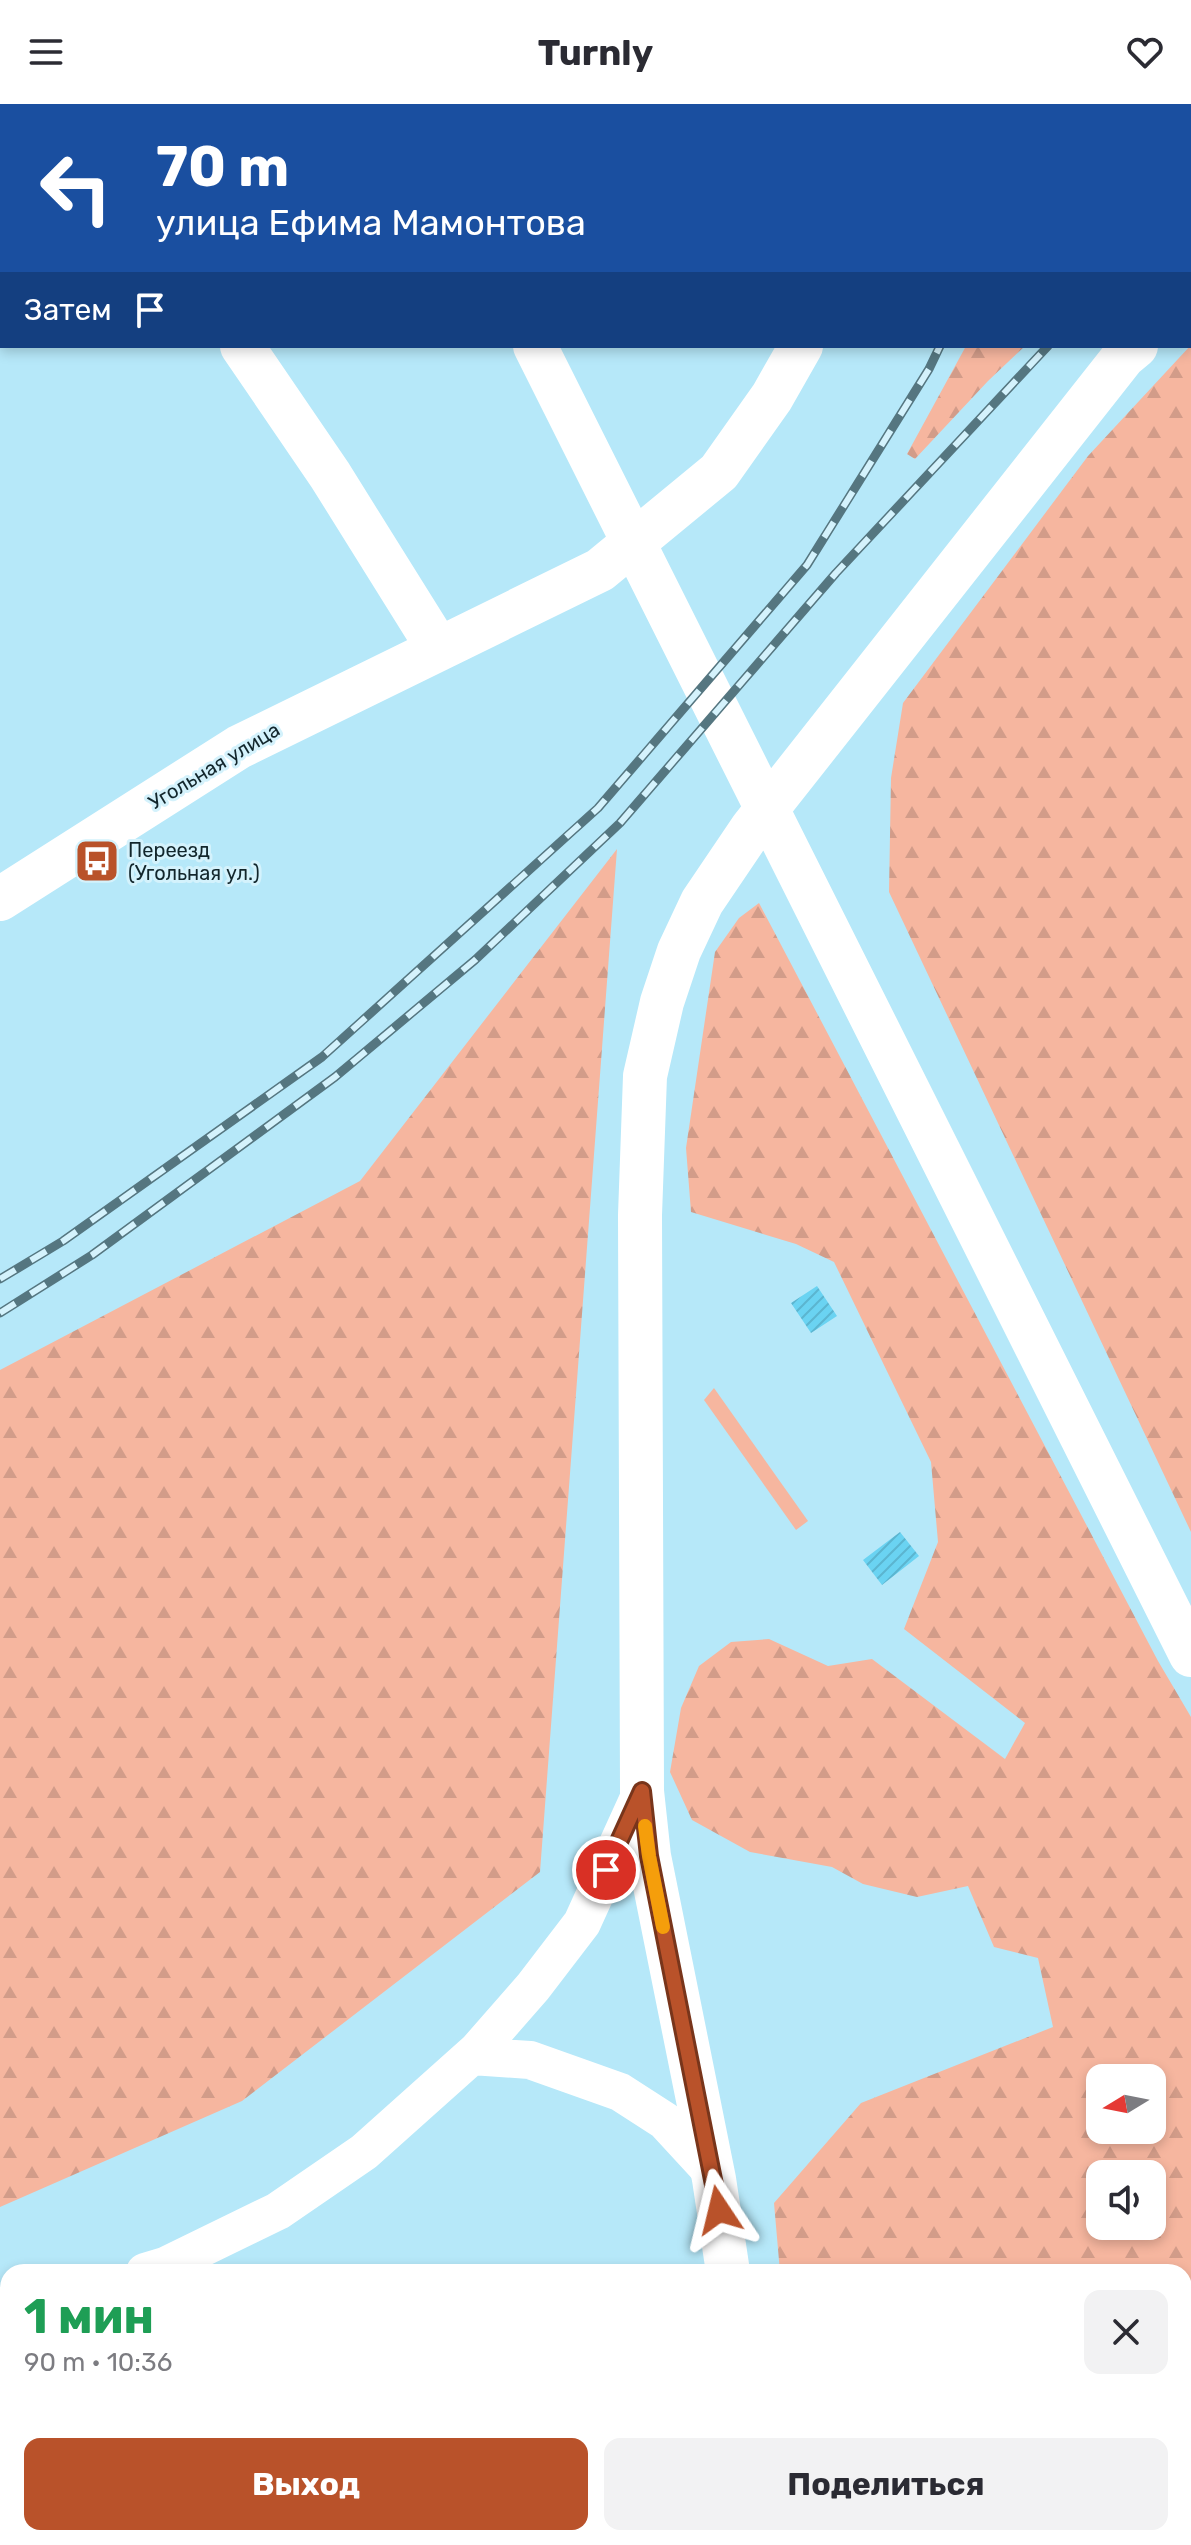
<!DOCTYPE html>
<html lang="ru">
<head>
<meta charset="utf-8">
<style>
	:root { --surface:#fff; --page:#f2f2f3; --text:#2b2b33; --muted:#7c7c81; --accent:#b9522a }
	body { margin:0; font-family:Rubik,sans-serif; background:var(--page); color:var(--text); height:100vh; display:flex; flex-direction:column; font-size:30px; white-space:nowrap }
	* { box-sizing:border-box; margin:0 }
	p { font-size:26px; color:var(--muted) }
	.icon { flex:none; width:44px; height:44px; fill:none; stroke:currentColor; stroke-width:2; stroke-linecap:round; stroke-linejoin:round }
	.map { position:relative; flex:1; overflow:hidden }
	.details { position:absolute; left:0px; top:2160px; width:1192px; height:282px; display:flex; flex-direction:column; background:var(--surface); border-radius:24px 24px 0 0; box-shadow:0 4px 12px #0003 }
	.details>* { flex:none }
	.hud { position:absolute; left:0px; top:0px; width:1192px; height:244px; box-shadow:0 4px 12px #0003; background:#1a4fa0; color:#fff; overflow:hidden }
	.needle { width:52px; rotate:260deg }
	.controls { position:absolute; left:1086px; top:1960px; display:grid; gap:16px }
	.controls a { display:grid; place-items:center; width:80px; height:80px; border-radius:16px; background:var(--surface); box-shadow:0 4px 12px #0003; font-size:40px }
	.pin { position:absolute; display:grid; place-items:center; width:68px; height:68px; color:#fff; margin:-34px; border:4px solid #fff; border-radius:50%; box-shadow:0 2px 8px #0007 }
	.me { position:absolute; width:88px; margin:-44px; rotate:350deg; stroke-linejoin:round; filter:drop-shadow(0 0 6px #0008) }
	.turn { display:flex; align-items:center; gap:28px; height:168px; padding:0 24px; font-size:36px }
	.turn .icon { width:104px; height:104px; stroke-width:2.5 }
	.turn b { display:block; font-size:56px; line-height:68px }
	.then { display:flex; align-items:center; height:76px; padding:0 24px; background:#0003; gap:16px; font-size:30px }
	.round { display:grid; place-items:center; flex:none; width:84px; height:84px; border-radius:16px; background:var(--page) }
	.head { display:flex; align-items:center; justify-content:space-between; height:136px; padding:0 24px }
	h1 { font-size:48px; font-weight:700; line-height:60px; color:#1e9e55 }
	.cta { display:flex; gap:16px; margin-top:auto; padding:16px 24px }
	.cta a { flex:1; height:92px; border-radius:16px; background:var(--accent); color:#fff; font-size:32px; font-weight:700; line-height:92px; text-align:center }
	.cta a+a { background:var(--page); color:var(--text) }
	header { display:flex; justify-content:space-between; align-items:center; height:104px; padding:0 24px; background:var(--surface); font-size:36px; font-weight:700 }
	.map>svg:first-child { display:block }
</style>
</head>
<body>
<header><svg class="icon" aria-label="menu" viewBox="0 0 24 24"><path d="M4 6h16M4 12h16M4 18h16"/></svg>Turnly<svg class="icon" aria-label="heart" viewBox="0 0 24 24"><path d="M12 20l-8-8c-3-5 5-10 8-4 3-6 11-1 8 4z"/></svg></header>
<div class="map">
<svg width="1191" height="2441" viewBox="0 0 1191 2441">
	<defs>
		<pattern id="forest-firs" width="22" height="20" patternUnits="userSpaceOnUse" patternTransform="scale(2)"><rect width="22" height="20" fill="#f6b69f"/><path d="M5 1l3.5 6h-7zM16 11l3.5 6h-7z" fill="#d29c89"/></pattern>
		<pattern id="building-hatch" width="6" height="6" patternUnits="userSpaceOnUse" patternTransform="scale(2)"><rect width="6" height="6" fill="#6ad3f2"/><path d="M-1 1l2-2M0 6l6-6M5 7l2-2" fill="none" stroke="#5bb5d0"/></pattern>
	</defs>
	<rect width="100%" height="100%" fill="#b6e8f9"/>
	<path fill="#f6b69f" d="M714,1284L808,1417L796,1426L704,1296Z"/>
	<path fill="url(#forest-firs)" fill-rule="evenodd" d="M1104,0H1191V87L1190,2H1103Z
		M1191,241V1428L889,788L891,674L903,599L1088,352Z
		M966,242H1025L988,277L915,355L907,350Z
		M617,745L540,1768L242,1997L0,2103V1266L360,1077Z
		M759,799L1158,1557L1191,1613V2441H867L861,2434H1184V2168H780L774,2099L861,1999L1053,1923L1038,1854L994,1843L968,1782L917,1793L863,1780L832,1763L750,1748L692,1716L670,1668L681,1604L699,1562L731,1538L769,1535L828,1562L872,1555L1005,1655L1025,1619L904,1525L938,1438L931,1358L834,1158L796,1140L691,1108L686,1044L715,848L739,814ZM1100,1974H1152V2026H1100ZM1152,2070V2122H1100V2070Z
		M159,2434H314L311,2441H128Z"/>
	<path fill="url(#building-hatch)" d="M817,1182L837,1212L811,1229L791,1199Z
		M900,1428L919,1452L882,1481L863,1456Z"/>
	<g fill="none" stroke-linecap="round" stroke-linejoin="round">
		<path stroke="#fff" stroke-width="38" d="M472,1952L530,1956L620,1988L665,2017L712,2068
			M145,2168L165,2162L278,2107L364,2048L477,1947L533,1883L582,1819L642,1687
			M0,2216L8,2213"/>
		<path stroke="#fff" stroke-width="44" d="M78,0L80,2
			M429,0L430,2
			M918,2L919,0
			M1190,191L1191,190
			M242,242L330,371L438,544
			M535,242L1191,1551
			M0,795L239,643L600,466L719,368L772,293L801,242
			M728,2168L714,2075L649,1752L642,1687L640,1111L645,972L662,898L679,847L702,798L752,724L1124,252L1136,242
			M768,2434L769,2441"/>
		<g stroke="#557680" stroke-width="9">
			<path id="rail" d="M1059,2L1060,0
				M1190,102L1191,101
				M0,1175L63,1137L322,953L598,704L807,461L929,265L940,242
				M0,1209L92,1151L335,973L475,856L620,719L836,469L1048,242"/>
		</g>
		<use href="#rail" stroke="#d4f2fc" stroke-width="6" stroke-dasharray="18" stroke-linecap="butt"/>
	</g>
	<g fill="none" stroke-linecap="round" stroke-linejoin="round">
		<g stroke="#78351b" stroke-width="20">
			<path id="route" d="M606,1766L642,1687L649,1752L719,2106"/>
		</g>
		<use href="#route" stroke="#b9522a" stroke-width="14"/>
		<path stroke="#f59e0b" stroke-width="14" d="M645,1722L649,1752L663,1823"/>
	</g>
	<defs>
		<g id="bus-square" transform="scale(2.3)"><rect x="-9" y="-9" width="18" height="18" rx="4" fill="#b9522a" stroke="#d4f2fc"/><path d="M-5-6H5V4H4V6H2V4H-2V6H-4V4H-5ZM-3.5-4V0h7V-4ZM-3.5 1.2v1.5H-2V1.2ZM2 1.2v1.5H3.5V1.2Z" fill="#fff"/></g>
	</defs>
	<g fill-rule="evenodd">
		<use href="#bus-square" x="97" y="757"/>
	</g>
	<g text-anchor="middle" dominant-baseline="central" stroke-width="6" stroke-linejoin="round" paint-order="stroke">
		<g font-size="20" fill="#12262c" stroke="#d4f2fc">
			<text transform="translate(214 662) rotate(-31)">Угольная улица</text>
		</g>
		<g font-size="20" fill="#12262c" stroke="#d4f2fc" text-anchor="start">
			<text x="128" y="746">Переезд<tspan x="128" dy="23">(Угольная ул.)</tspan></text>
		</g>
	</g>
</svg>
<div class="controls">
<a><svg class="needle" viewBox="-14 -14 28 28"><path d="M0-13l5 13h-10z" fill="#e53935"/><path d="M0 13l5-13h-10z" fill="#7c7c81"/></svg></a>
<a><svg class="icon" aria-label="sound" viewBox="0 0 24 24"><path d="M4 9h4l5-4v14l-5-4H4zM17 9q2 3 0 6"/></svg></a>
</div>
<div class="pin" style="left:606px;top:1766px;background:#d93025"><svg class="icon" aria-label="arrive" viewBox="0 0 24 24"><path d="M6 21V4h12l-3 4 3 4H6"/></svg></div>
<svg class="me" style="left:719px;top:2106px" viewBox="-20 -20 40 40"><path d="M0-17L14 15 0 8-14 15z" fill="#b9522a" stroke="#fff" stroke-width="4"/></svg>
<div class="hud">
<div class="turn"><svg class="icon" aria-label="left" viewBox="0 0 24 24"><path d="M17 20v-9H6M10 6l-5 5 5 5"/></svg><div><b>70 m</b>улица Ефима Мамонтова</div></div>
<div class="then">Затем<svg class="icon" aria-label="arrive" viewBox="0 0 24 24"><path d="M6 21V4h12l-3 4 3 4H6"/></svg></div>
</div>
<section class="details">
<div class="head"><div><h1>1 мин</h1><p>90 m · 10:36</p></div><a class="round"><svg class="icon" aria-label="close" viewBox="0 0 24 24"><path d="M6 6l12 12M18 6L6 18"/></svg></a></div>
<div class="cta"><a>Выход</a><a>Поделиться</a></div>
</section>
</div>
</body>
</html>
